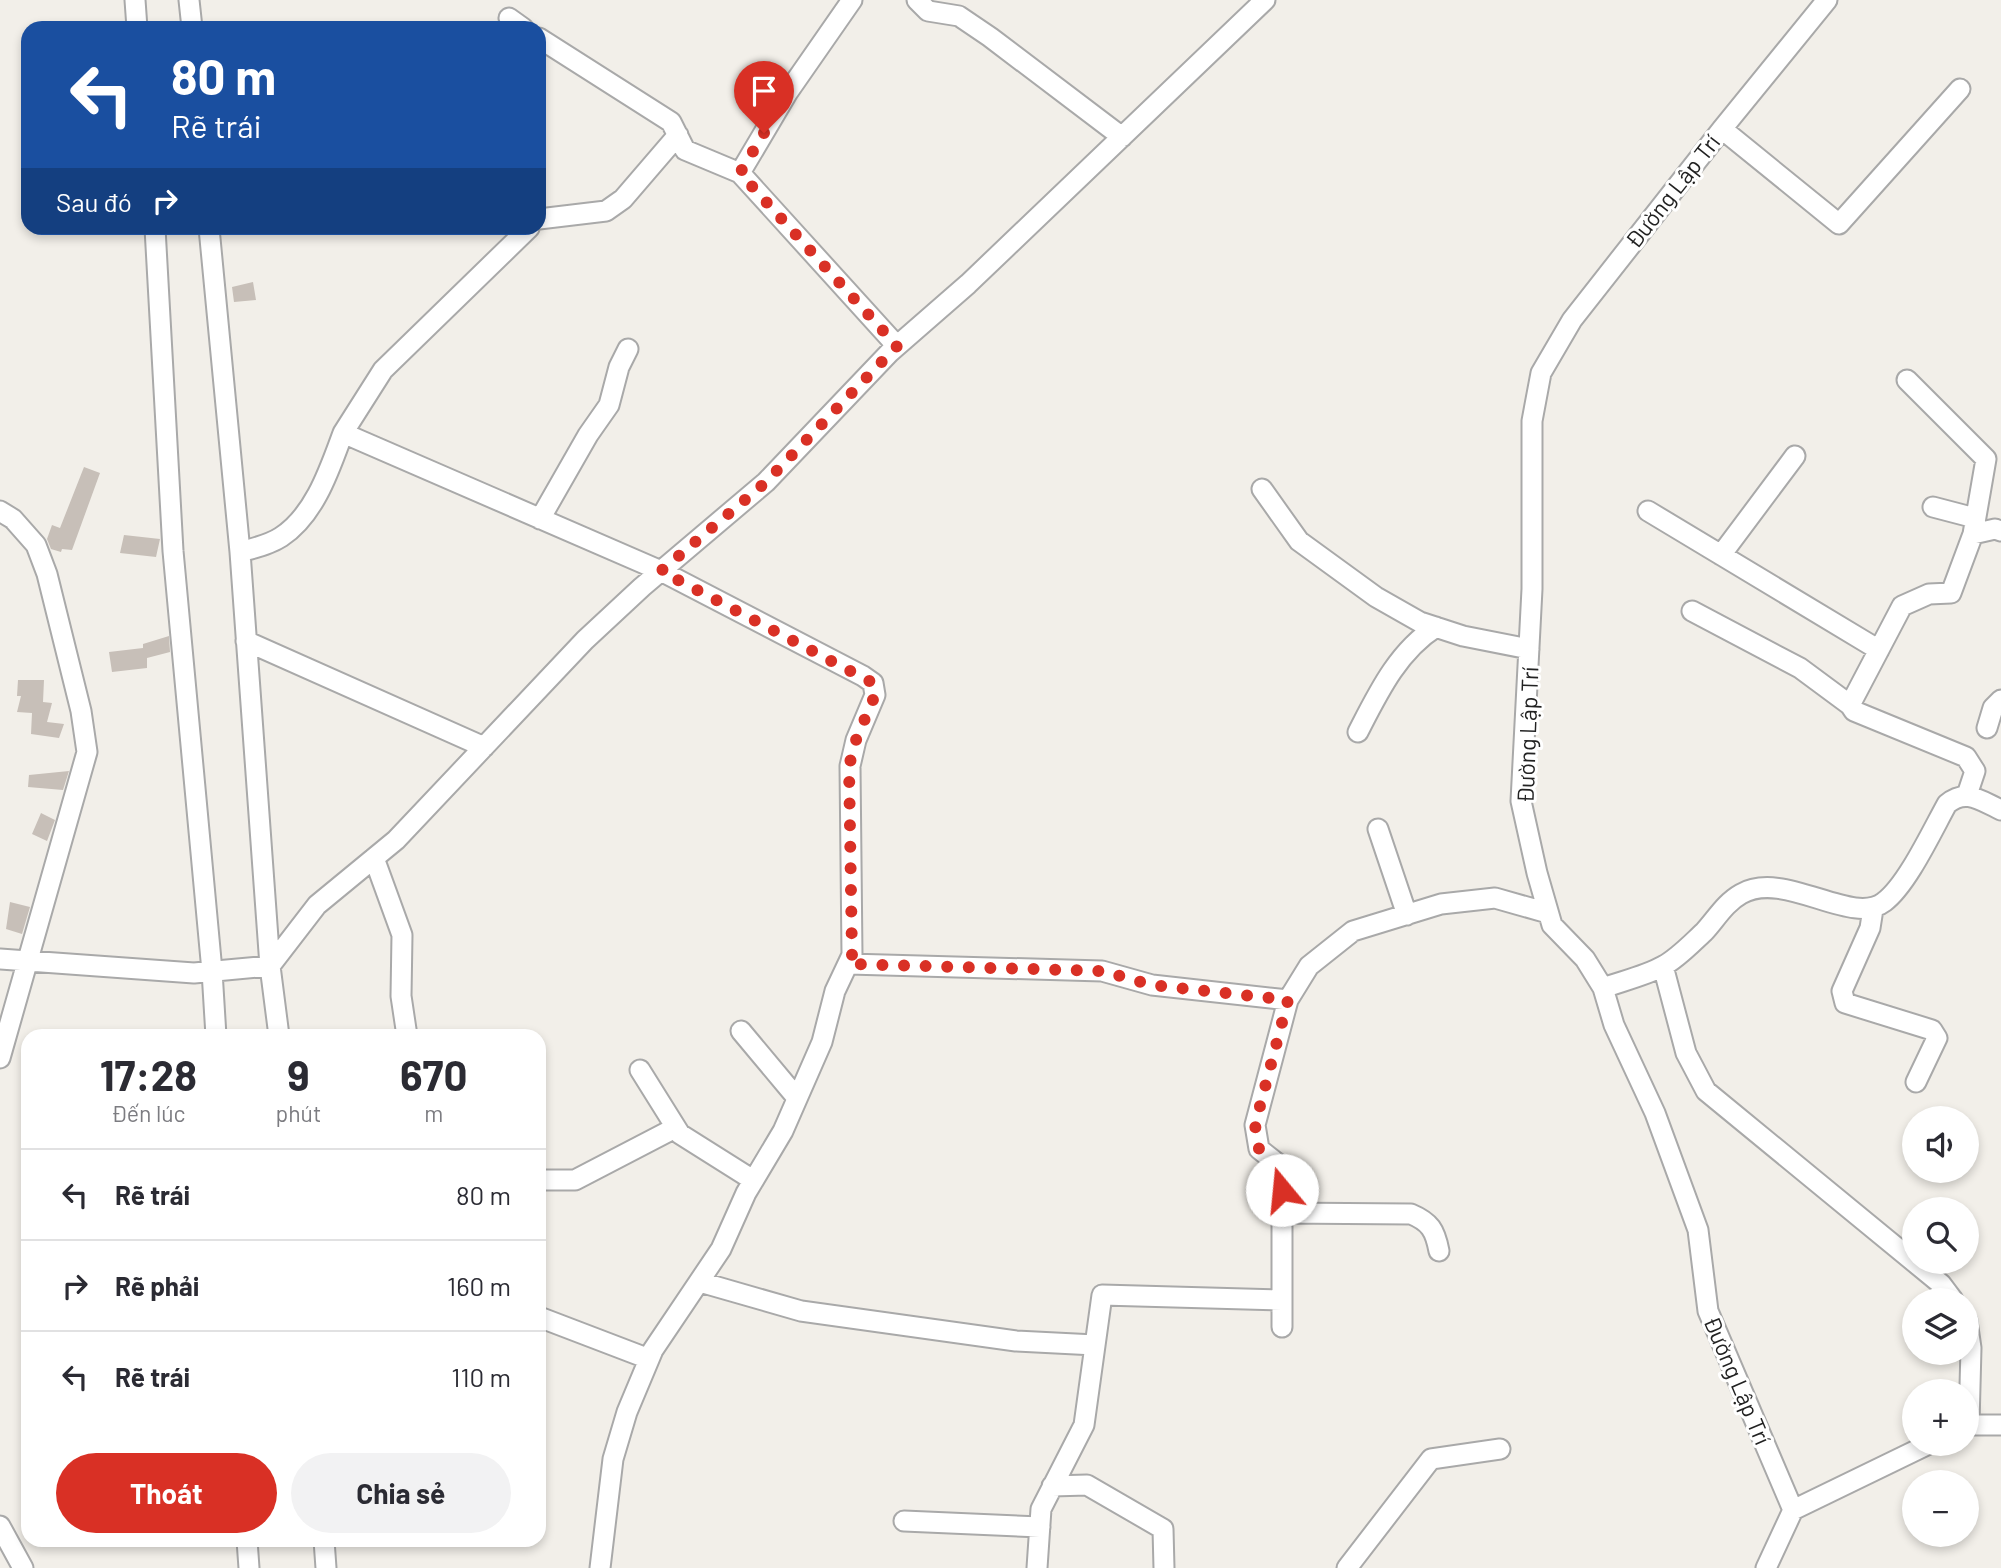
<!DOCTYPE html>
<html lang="vi">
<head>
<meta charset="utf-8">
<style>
	:root { --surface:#fff; --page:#f2f2f3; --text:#2b2b33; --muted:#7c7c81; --line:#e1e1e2; --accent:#d93025 }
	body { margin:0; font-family:Barlow,sans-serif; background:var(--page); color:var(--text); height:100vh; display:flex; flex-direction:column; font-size:26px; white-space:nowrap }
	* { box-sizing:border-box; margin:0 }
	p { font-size:23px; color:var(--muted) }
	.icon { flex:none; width:38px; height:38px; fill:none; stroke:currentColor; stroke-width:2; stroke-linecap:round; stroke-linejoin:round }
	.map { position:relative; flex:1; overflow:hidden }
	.side { position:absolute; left:21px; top:1029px; width:525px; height:518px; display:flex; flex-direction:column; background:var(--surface); border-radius:21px; box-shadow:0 4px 10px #0003 }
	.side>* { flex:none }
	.guide { position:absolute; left:21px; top:21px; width:525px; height:214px; border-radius:21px; box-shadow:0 4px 10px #0003; background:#1a4fa0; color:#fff; overflow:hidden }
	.fabs { position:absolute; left:1902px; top:1106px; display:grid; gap:14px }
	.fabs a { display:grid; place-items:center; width:77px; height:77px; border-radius:50%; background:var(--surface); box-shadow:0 4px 10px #0003; font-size:35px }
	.pin { position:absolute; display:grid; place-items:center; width:60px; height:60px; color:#fff; margin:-72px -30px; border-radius:50% 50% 50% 0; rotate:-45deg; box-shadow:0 0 7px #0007 }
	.pin .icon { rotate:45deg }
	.me { position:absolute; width:77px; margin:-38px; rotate:343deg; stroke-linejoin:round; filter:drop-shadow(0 0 5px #0008) }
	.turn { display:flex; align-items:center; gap:24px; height:147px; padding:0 35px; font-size:32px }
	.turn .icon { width:91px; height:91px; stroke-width:2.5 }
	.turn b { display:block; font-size:49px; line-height:60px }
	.then { display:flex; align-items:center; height:66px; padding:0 35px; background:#0003; gap:14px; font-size:26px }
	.eta { display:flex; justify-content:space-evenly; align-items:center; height:119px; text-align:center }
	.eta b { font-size:42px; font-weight:700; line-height:49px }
	.primary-button { display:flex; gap:14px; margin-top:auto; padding:14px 35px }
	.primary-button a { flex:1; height:80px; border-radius:42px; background:var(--accent); color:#fff; font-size:28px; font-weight:700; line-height:80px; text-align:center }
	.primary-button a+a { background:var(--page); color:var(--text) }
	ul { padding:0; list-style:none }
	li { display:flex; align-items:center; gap:21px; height:91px; padding:0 35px; border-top:2px solid var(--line) }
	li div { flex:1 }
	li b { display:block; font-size:26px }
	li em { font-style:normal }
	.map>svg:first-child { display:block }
</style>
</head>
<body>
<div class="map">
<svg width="2001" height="1568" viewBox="0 0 2001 1568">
	<rect width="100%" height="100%" fill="#f2efe9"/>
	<path fill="#c7bfb8" d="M253,282L256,300L234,302L232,287Z
		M84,467L100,473L72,550L62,549L61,552L51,549L47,539L52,525L60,528Z
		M124,535L160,539L156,557L120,553Z
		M169,636L170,652L147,658V668L112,672L109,652L143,648V644Z
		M18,680H44L43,702L52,703L47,722L64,724L59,738L31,734L32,713L17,712L21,696H17Z
		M69,771L63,790L28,787L29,775Z
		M41,813L55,820L47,841L32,834Z
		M10,902L30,907L22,934L6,929Z"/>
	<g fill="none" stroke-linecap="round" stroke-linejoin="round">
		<g stroke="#a9a9a9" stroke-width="23">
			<path id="minor" d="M135,0L137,28
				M189,0L192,28
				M917,0L928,11L959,16L990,37L1122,137
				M509,18L523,28
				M539,38L671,122L685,150L740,173L897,346
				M1722,129L1839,224L1960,89
				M740,173L788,92L852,0
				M539,219L606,211L623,199L678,135
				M155,228L173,551L212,971L216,1036
				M209,228L240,552L270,966L279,1036
				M529,228L383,370L343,433L661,571L863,676L873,683L875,695L856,740L850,766L852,955L835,991L822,1042L783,1131L746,1193L721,1249L653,1350L627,1412L613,1459L600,1568
				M1907,380L1986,459L1973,534
				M1262,489L1299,541L1376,597L1420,622L1463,636L1529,649
				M1933,507L1975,518
				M0,511L13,519L36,545L47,574L81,711L87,752L0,1058
				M1648,511L1879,650
				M540,519L588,435L609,405L619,367L628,349
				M240,552C254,548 269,545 281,537C315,515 330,468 343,433
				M1721,555L1795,456
				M1692,611L1800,668L1850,705
				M246,641L484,747
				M1987,728L1993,708L2001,700
				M1358,732C1378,693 1398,651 1436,627
				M1967,795L1975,771L1966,757L1854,711L1850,705L1902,606L1929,594L1951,593L1973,534L1995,529L2001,531
				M1378,829L1407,915
				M374,858L402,935L401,996L407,1036
				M1873,909L1870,928L1842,991L1845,1003L1932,1030L1937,1038L1916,1082
				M0,959L194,973L270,966L317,905L396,840L585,640L642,587L766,482L890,352L968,284L1265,0
				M849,964L1102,971L1152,985L1288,1000
				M1663,966L1686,1053L1706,1091L1941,1284L1953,1300
				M1603,988C1622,981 1645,976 1663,966C1677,959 1692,943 1704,932C1716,919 1725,903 1741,894C1784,869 1852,927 1884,902C1907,885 1932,831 1947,804C1966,788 1981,801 2001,810
				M741,1031L797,1098
				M640,1070L680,1134L753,1180
				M539,1180H575L675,1128
				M1282,1213L1411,1214C1430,1222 1435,1230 1439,1251
				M700,1282L801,1311L1016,1341L1095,1345
				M539,1317L649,1359
				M1967,1321L1971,1348L1969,1424
				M1282,1327V1167L1259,1149L1255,1125L1288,1000L1309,966L1353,931L1441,904L1495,898L1548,913
				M1967,1425H2001
				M1052,1486L1087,1485L1163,1529L1164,1568
				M1793,1510L1708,1311L1698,1230L1655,1113L1614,1025L1603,988L1585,959L1552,925L1537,873L1521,801L1532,589V421L1541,373L1572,320L1722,129L1827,0
				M904,1521L1040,1527
				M0,1526L23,1568
				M247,1540L249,1568
				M324,1540L326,1568
				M1037,1568L1041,1509L1084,1425L1102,1295L1282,1300
				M1347,1568L1431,1459L1500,1449
				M1766,1568L1793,1510L1929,1444"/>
		</g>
		<use href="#minor" stroke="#fff" stroke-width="19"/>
	</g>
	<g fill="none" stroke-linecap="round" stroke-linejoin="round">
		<path stroke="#d93025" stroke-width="12" stroke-dasharray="0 21.6" d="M764,133L740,173L897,346L766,482L661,571L873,683L875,695L856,740L849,766L852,955L849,964L1102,971L1152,985L1288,1000L1255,1125L1259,1149L1282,1167V1190"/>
	</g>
	<g text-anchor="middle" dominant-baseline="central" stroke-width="6" stroke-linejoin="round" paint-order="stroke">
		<g font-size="23" fill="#222" stroke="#fff">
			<text transform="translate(1672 191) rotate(-52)">Đường Lập Trí</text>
			<text transform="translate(1527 735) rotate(-88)">Đường Lập Trí</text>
			<text transform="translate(1738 1380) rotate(67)">Đường Lập Trí</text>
		</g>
	</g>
</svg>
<div class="fabs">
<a><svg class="icon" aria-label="sound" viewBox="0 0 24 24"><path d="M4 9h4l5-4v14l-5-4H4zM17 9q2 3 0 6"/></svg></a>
<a><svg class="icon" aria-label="search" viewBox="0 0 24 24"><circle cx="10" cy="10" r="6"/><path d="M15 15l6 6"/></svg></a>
<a><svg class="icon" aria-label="layers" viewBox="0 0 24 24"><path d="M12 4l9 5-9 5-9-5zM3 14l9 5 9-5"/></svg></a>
<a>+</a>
<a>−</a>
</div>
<div class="pin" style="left:764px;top:133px;background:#d93025"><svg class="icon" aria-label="arrive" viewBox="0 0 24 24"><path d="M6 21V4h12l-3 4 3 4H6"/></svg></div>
<svg class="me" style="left:1282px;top:1190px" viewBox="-20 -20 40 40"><circle r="19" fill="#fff"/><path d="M0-13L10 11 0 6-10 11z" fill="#d93025"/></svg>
<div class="guide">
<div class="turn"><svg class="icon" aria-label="left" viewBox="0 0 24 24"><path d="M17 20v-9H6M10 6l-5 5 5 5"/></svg><div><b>80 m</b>Rẽ trái</div></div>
<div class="then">Sau đó<svg class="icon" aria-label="right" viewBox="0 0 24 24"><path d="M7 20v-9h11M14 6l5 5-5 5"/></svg></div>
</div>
<section class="side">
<div class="eta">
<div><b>17:28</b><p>Đến lúc</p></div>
<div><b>9</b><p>phút</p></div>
<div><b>670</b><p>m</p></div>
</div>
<ul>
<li><svg class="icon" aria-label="left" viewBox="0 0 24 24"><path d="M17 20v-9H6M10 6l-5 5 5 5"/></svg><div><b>Rẽ trái</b></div><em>80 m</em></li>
<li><svg class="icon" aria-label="right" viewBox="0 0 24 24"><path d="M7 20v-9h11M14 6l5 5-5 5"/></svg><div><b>Rẽ phải</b></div><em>160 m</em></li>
<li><svg class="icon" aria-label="left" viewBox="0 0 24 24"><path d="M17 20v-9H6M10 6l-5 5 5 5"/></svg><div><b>Rẽ trái</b></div><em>110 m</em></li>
</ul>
<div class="primary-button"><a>Thoát</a><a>Chia sẻ</a></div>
</section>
</div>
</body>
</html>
